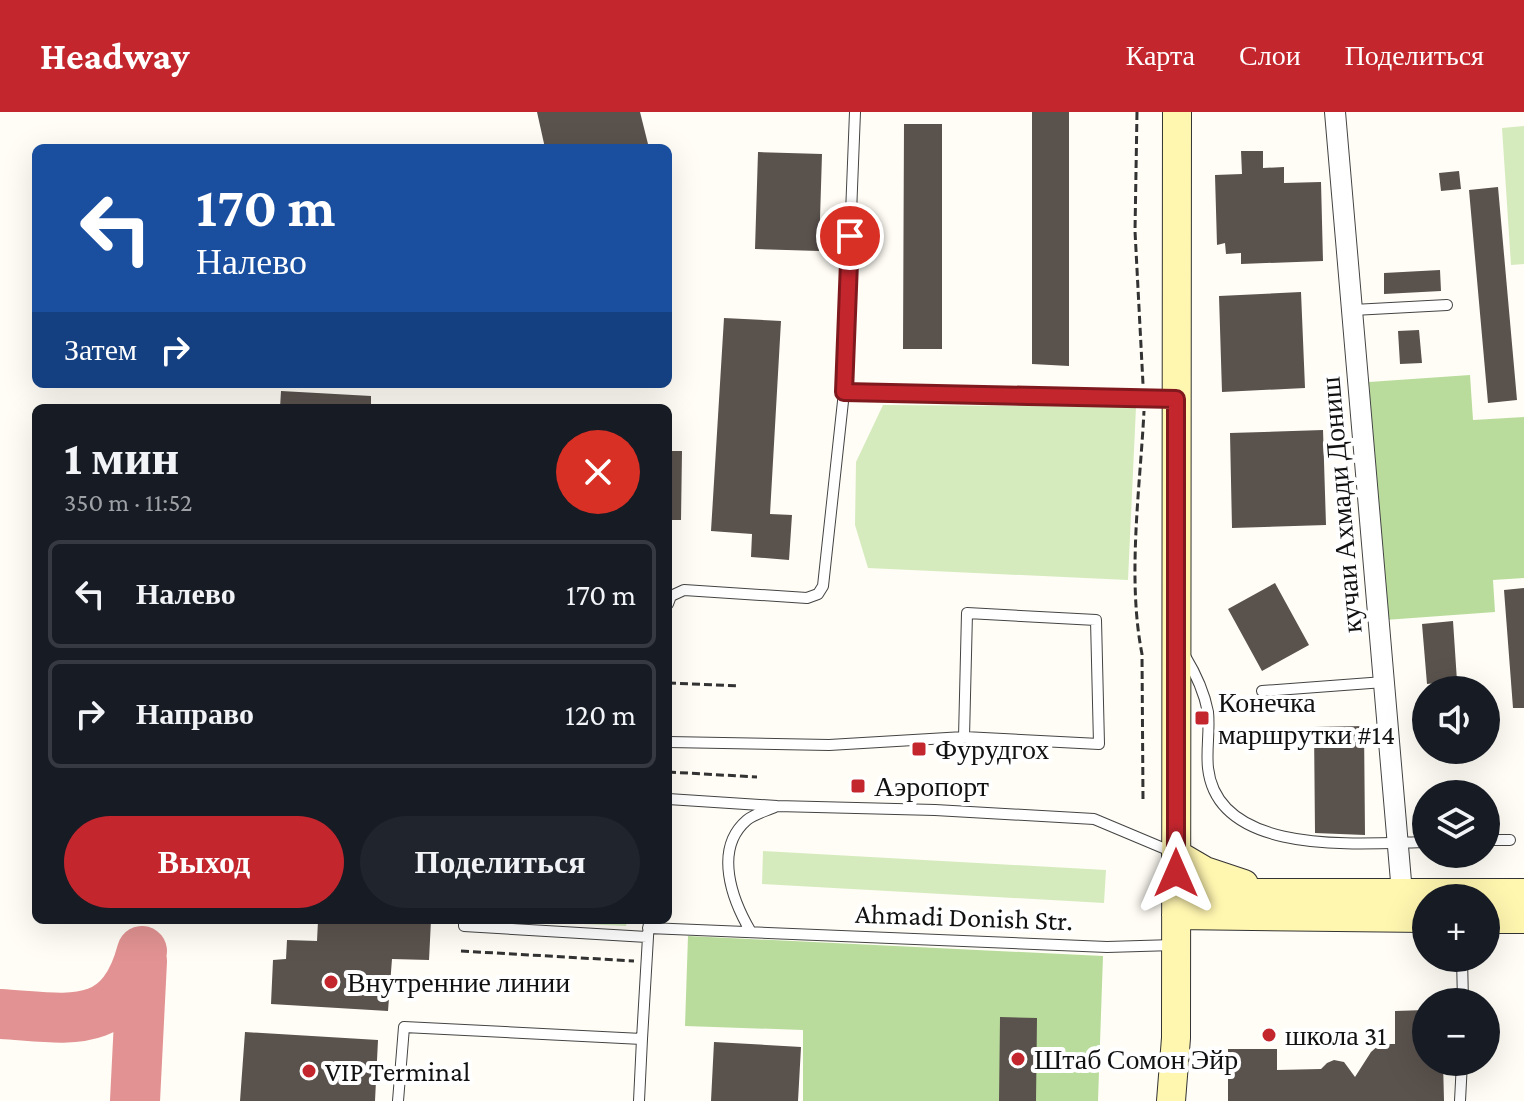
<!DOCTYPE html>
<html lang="ru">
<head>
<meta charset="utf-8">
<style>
	:root { --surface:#171b24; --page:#20242c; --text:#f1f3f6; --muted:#9ea1a6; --line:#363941; --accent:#c4262e }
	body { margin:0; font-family:"Crimson Pro",serif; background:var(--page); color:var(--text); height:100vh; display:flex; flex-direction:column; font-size:30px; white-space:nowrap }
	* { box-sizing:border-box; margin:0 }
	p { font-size:26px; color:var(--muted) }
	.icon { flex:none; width:44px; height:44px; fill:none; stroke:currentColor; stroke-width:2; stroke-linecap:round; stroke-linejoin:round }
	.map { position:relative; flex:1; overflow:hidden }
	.details { position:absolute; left:32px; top:292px; width:640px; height:520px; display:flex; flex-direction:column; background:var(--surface); border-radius:12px; box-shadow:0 8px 32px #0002 }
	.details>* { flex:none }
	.top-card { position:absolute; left:32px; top:32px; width:640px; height:244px; border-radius:12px; box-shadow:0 8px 32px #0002; background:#1a4fa0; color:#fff; overflow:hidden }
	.tools { position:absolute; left:1412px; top:564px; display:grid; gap:16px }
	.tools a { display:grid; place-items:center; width:88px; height:88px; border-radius:50%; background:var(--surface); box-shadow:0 8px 32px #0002; font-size:40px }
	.pin { position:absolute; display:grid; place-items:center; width:68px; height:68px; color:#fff; margin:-34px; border:4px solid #fff; border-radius:50%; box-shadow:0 2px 8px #0007 }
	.me { position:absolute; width:88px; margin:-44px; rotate:0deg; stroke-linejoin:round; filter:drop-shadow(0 0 6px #0008) }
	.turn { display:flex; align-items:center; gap:28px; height:168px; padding:0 32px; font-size:36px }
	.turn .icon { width:104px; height:104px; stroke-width:2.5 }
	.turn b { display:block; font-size:56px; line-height:68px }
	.then { display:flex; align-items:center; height:76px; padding:0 32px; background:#0003; gap:16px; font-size:30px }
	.round { display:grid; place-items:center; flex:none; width:84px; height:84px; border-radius:42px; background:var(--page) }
	.head { display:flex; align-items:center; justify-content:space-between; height:136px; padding:0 32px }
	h1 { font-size:48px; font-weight:700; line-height:60px }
	.action { display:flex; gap:16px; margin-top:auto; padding:16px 32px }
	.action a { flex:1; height:92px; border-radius:48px; background:var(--accent); color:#fff; font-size:32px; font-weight:700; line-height:92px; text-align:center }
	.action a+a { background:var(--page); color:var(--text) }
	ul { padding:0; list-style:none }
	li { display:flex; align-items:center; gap:24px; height:108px; margin:0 16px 12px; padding:0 16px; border:4px solid var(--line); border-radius:12px }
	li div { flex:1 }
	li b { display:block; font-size:30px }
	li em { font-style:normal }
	header { display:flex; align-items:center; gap:48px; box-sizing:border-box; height:112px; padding:0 40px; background:var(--accent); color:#fff }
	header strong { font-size:38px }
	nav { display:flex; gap:44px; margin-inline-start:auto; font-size:28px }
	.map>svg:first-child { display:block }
</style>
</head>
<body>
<header>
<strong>Headway</strong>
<nav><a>Карта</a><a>Слои</a><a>Поделиться</a></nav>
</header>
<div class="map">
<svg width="1524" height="989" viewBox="0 0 1524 989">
	<rect width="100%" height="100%" fill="#fffdf5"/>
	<path fill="#d5ebbd" d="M1524,14V152L1511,153L1502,16Z
		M883,293L1136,295L1128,468L868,456L855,413L856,350Z
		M763,739L1106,758L1104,791L762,772Z
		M500,808H627L626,814Z"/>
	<path fill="#b9dc9c" d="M1470,263L1473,308L1524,305V466L1493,468L1495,500L1385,508L1369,270Z
		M688,824L1103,844L1098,989H803V918L685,914Z"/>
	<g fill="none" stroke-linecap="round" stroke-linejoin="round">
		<path stroke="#e29292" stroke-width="50" d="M0,902C69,906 120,921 142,839
			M135,989L142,849"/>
	</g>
	<path fill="#5a524d" d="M537,0H640L649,36H545Z
		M1032,0H1069V254L1032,252Z
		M904,12H942V237H903Z
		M1241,39H1263V56L1284,55V71L1321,70L1323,149L1241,152V141L1226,142L1225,131L1217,133L1215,63L1242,62Z
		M758,40L822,42L819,139L755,137Z
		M1459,59L1461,77L1441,79L1439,61Z
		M1498,75L1517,288L1488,291L1469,78Z
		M1440,158L1441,179L1384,182V161Z
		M1301,180L1305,276L1222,280L1219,184Z
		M724,206L781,209L770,402L792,403L789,448L751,445L752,422L711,419Z
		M1419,218L1422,251L1400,252L1398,219Z
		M281,279L371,284V296H280Z
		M1323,318L1326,413L1232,416L1230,321Z
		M668,339H682L681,408H668Z
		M1275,471L1309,533L1262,559L1228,497Z
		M1524,476V596H1513L1504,478Z
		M1453,509L1457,569L1427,572L1422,512Z
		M1364,614L1365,723L1315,721L1314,615Z
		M431,808L429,848L392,847L388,899L271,892L273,848L286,847L287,828L317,829L318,809Z
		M1426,898V950H1443L1444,989H1228V937H1277V958L1321,957L1327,951L1334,948L1344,950L1355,965L1371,940L1380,932H1395V899Z
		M1000,905L1037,906L1036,989H999Z
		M245,920L378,928L375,989H240Z
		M714,930L801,935L798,989H711Z"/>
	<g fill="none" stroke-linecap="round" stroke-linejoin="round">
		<g stroke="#444" stroke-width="12">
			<path id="lane" d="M1353,198L1447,193
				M844,280L1174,287
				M668,492L671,484L684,478L807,486L818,482L823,474L844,280L855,0
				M1185,544C1196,562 1204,579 1208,600C1210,619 1206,638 1208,656C1218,746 1363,731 1426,730
				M1262,579L1384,570
				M668,630L829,633L964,625L1099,632L1096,508L967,501L964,625
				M668,687L777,694L935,698L1094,707L1175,741
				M1486,728H1510
				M464,808V814L647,825
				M648,816L1107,835L1174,833
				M751,820C732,788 713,737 747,708C754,702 766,699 775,695
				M1462,846L1463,890
				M398,989L404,915L642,927L649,808
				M639,989L642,927
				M1460,989L1462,950"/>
		</g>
		<g stroke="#444" stroke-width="22">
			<path id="street" d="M1335,0L1402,781"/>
		</g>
		<g stroke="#333" stroke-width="30">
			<path id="secondary" d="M1176,742L1205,759L1244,772
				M1176,781H1524
				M1176,803L1426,806
				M1486,807H1524
				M1171,989L1176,926L1177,0"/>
		</g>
		<path stroke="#333" stroke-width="3" stroke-dasharray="8 4" stroke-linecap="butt" d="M1137,0L1135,119L1143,272
			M668,571L739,574
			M668,660L757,665
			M1143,687L1142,542C1127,466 1140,377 1144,299
			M461,839L634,849"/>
		<use href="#lane" stroke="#fff" stroke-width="10"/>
		<use href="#street" stroke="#fff" stroke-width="20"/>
		<use href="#secondary" stroke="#fff6b0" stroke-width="28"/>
	</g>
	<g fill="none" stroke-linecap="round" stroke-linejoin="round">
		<g stroke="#7f191e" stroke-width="20">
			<path id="route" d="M850,124L844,280L1176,287V761"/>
		</g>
		<use href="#route" stroke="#c4262e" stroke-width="14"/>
	</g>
	<g fill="#c4262e" stroke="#fff" stroke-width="3">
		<rect x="1194" y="598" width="16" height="16" rx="4"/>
		<rect x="911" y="629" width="16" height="16" rx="4"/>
		<rect x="850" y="666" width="16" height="16" rx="4"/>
		<circle cx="331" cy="870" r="8"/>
		<circle cx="1269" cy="923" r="8"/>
		<circle cx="1018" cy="947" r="8"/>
		<circle cx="309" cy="959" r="8"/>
	</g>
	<g text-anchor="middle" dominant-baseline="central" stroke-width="8" stroke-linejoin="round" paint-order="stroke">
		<g font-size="28" fill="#111" stroke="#fff">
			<text transform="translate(1341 393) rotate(-95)">кучаи Ахмади Дониш</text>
			<text transform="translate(964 805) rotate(2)">Ahmadi Donish Str.</text>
		</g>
		<g font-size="28" fill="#111" stroke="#fff" text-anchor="start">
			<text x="1218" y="590">Конечка<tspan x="1218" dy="32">маршрутки #14</tspan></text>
			<text x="935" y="637">Фурудгох</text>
			<text x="874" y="674">Аэропорт</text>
			<text x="347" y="870">Внутренние линии</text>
			<text x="1285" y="923">школа 31</text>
			<text x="1034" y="947">Штаб Сомон Эйр</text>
			<text x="325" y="959">VIP Terminal</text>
		</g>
	</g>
</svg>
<div class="tools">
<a><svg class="icon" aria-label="sound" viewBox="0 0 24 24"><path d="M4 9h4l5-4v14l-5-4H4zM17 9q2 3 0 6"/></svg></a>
<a><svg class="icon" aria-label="layers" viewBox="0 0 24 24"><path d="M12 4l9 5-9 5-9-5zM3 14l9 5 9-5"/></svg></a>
<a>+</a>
<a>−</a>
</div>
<div class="pin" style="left:850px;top:124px;background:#d93025"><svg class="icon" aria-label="arrive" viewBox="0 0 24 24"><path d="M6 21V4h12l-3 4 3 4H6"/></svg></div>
<svg class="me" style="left:1176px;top:761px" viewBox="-20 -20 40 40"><path d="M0-17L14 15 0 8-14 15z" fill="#c4262e" stroke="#fff" stroke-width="4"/></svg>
<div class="top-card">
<div class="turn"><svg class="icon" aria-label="left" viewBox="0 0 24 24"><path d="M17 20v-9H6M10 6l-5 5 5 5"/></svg><div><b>170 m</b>Налево</div></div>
<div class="then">Затем<svg class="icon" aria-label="right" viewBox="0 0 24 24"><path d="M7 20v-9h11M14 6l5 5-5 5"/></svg></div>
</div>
<section class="details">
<div class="head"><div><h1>1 мин</h1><p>350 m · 11:52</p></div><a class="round" style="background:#d93025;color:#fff"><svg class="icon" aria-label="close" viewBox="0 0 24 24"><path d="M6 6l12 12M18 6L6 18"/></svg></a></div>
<ul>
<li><svg class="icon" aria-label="left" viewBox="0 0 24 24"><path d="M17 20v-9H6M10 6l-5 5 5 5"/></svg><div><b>Налево</b></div><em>170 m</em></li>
<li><svg class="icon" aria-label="right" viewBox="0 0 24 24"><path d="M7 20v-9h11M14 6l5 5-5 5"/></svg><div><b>Направо</b></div><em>120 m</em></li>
</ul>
<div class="action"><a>Выход</a><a>Поделиться</a></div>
</section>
</div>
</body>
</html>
